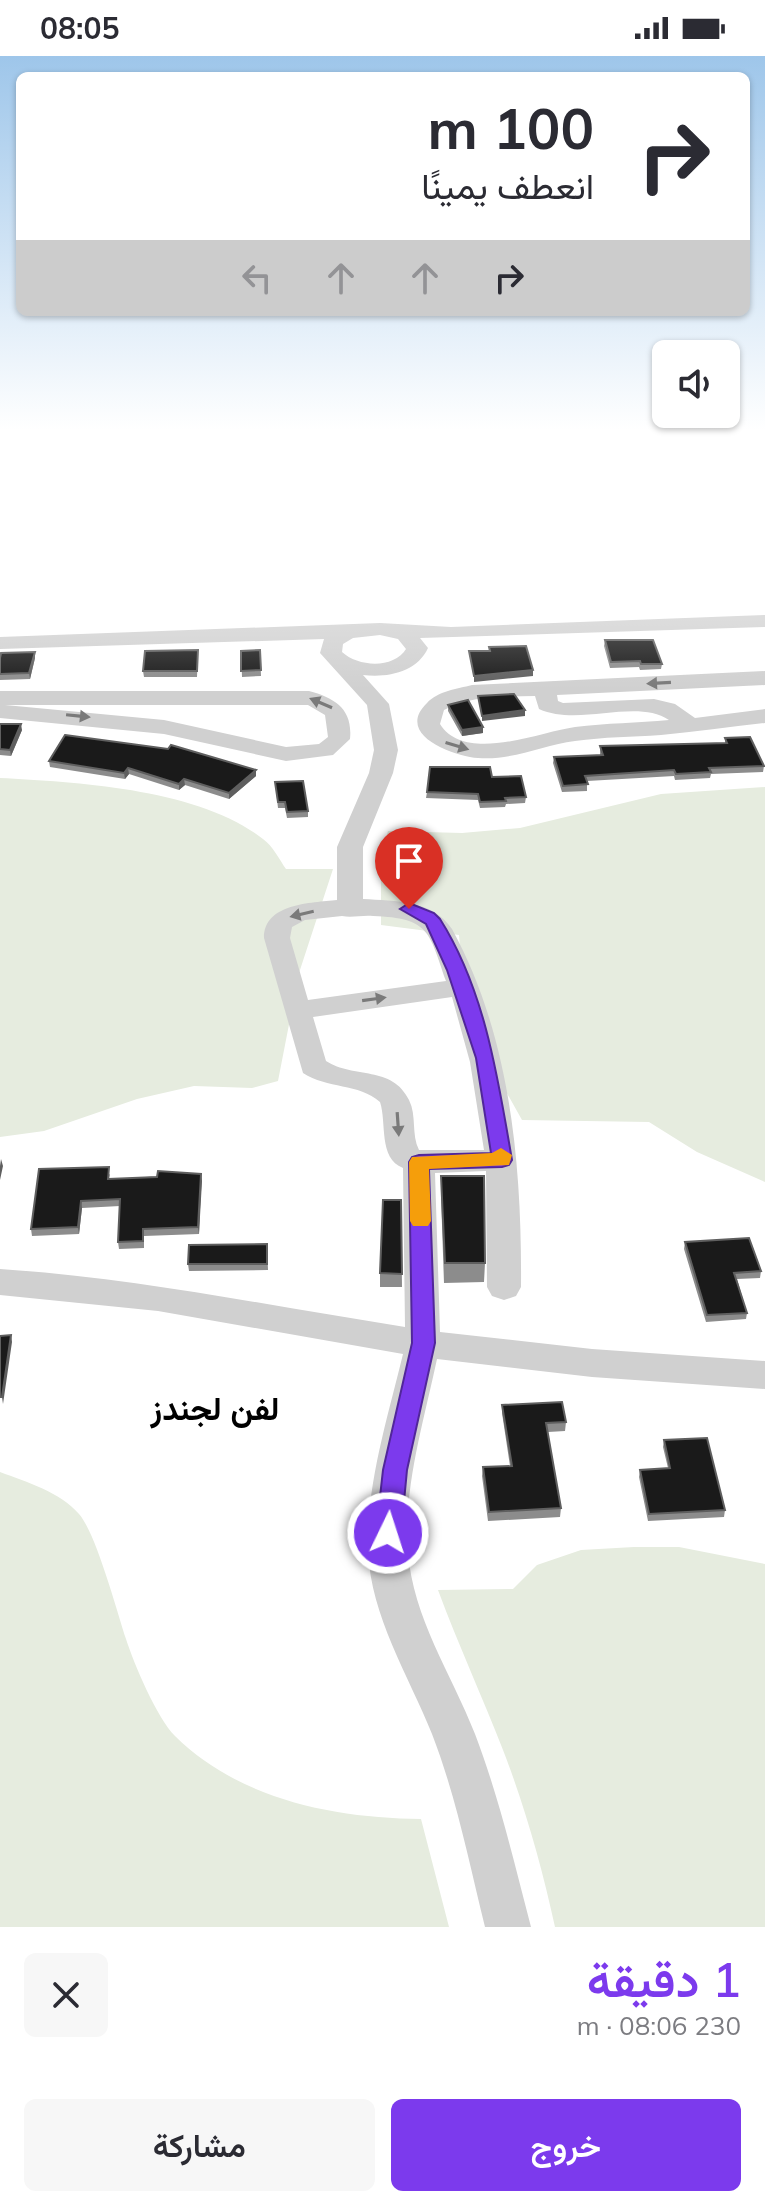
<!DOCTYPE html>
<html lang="ar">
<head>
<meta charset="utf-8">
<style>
	:root { --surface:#fff; --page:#f7f7f7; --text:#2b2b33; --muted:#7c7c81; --accent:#7c3aed }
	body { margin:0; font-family:Mulish,Vazirmatn,sans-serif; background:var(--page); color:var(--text); direction:rtl; height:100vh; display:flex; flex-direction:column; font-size:30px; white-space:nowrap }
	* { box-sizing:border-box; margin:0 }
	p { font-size:26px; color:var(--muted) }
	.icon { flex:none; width:44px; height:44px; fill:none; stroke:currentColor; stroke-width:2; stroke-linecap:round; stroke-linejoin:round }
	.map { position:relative; height:1871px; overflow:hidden; direction:ltr }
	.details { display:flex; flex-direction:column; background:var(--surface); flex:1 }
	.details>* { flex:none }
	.guide { position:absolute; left:16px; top:16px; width:734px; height:244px; border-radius:12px; box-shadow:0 2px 6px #0004; direction:rtl; background:#fff; color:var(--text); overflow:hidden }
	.fabs { position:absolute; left:652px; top:284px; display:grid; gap:16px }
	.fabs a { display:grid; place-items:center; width:88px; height:88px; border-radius:12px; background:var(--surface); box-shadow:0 2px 6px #0004; font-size:40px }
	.pin { position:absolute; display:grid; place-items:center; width:68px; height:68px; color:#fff; margin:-82px -34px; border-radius:50% 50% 50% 0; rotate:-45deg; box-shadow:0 0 8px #0007 }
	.pin .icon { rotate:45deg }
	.me { position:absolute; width:88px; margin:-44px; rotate:4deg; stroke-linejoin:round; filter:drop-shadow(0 0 6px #0008) }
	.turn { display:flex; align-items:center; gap:28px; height:168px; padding:0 24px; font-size:36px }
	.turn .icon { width:104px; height:104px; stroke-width:2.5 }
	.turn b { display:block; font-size:56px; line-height:68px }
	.lanes { display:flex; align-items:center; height:76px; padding:0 24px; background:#0003; justify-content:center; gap:40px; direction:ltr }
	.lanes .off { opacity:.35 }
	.round { display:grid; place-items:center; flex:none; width:84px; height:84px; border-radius:12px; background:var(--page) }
	.overview { display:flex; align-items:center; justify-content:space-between; height:136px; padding:0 24px }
	h1 { font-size:48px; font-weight:600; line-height:60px; color:var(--accent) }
	.cta { display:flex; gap:16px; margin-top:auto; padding:16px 24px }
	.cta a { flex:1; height:92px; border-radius:12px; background:var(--accent); color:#fff; font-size:32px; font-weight:600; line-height:92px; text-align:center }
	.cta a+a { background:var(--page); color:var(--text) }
	.status { display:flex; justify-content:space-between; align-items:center; height:56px; padding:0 40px; background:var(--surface); direction:ltr }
	.status svg { height:22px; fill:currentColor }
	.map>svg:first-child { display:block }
</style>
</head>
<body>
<div class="status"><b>08:05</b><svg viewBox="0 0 49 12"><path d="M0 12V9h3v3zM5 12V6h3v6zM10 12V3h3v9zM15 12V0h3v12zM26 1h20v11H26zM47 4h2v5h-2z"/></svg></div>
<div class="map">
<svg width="765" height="1871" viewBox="0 0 765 1871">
	<rect width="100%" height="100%" fill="#fff"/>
	<path fill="#e6ecdf" d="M0,722C78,726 200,733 263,783C273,790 279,803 286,813H333L299,917L278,1025L252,1032L194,1030L137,1043L44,1075L0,1081Z
		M765,731V1126L697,1096L649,1066L522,1064L486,1000L464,937L459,879L381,869V799L388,775L462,777L520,772L661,738Z
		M0,1416C27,1426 60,1436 79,1458C96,1477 117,1556 126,1583C134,1608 157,1662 175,1680C240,1744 334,1762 421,1763L449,1871H0Z
		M634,1491H679L765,1508V1871H555C542,1811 525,1751 503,1694C482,1640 458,1588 438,1534L513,1533L537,1509L581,1494Z"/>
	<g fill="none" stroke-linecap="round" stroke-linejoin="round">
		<path fill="#d0d0d0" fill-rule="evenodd" d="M765,559V571L420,582L428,592C417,616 388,622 363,619L389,648L398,694L393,717L363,791V843C395,845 433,844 452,873C511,981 522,1111 521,1231L516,1240L504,1244L492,1240L487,1231L486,1115L435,1117L440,1276L592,1293L765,1305V1333L592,1321L437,1303C424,1365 403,1432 408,1496C413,1562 451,1617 475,1678C499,1741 514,1806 531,1871H485C469,1806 456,1740 432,1678C408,1618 371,1561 368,1495C366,1429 388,1361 403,1298L158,1255L0,1239V1213C137,1222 270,1250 405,1271L403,1112C378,1102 387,1067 380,1046C359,1027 327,1033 303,1017L264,882C264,847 311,847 337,844V791L369,717L374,694L367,649L320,597L324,583L0,593V581L380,567L451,571ZM380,579L398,583L406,593C394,613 358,611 342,596L343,588L353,582ZM342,860C352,862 362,859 373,860C430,862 429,876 446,925L308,944L290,882L292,871L305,864ZM452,941L470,1006L484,1094H419C411,1078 417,1060 409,1044C392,1009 354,1023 326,1005L313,961Z
			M765,615V629L557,639L558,645L563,647L654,643L675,648L695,662L765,653V667C730,671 696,676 661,679C632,681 604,681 575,685C543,689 511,705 478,702C454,700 394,679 427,647C438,635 457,633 472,629ZM535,640L539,653C579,671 636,642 669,664C638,667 606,667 575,671C539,676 465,708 440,668L444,654C472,639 503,641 535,640Z
			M0,635H309C335,642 353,653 350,683L333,699L286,705L164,678L0,662ZM5,649H308L325,659L328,681L319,688L286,691L164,664Z"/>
	</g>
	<path fill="#8c8c8c" d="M605,584L662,608L661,613L640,614L639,611L610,612L604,590Z
		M198,594L197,621H144L143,615Z
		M260,594L261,620L242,621L241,595Z
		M35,596V602L30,623L0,624V602Z
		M448,649L483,677L462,680L448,655Z
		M0,668L22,674L11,700L0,699Z
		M725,682L764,710L763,716L711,718L710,722L675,724L674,720L587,725V735L562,736L553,707L554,701L600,699V690L725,687Z
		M49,705L256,720L229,743L185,729L179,734L129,718L125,723L50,711Z
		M492,721L526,741L525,747L506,748L505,751L480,752L478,744L426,742L427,736Z
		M275,726L308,755V761L287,762L285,752H278Z
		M110,1118L109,1123L201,1118L199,1178L144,1180V1192L119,1193L118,1186L120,1150L82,1152L79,1178L32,1180L31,1173Z
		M441,1120L485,1207L484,1226L444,1227L441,1140Z
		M401,1144L402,1231H380V1217Z
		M685,1186L761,1215L760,1222L737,1223L747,1257L746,1263L706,1266L684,1193Z
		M267,1188L268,1214L189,1215L188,1208Z
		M502,1349L566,1366L565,1375L548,1376L561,1452L560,1461L488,1465L482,1420L483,1411L510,1410L502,1357Z
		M664,1384L725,1454L724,1461L648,1465L639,1421L640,1414L668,1412L663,1391Z"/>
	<path fill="#5f5f5f" d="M35,596V602L30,623L29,617Z
		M533,614V620L474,626V620Z
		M525,654V660L482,665V660Z
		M21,668L22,674L11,700L10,694Z
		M483,671V677L462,680V674Z
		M128,712L129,718L125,723L124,717Z
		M256,714V720L229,743V737Z
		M184,723L185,729L179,734V728Z
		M1,1103L3,1110L0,1124V1110Z
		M201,1118L202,1125L199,1178L198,1171Z
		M81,1145L82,1152L79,1178L78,1171Z
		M11,1279L12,1286L3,1348L2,1341Z"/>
	<path fill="#1a1a1a" stroke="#5f5f5f" stroke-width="2" d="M605,584H653L662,608H641L640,605L611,606Z
		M526,590L533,614L474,620L469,595H490L489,591Z
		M198,594L197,615H143L145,595Z
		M260,594L261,614L241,615V595Z
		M35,596L29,617L0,618V602L1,597Z
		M514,638L525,654L482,660L478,640Z
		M468,644L483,671L462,674L448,649Z
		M0,668H21L10,694L0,693Z
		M65,679L168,693L171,689L256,714L229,737L184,723L179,728L128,712L124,717L49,705Z
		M750,681L764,710L709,712L711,716L676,718L674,714L585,720L588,728L563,730L554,701L603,699L600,690L727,687L725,682Z
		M430,711H490L492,721L521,720L526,741L505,742L506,745L480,746L478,738L427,736Z
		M303,725L308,755L287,756L285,746H278L275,726Z
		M109,1111L108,1123L157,1121L158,1115L201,1118L198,1171L143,1173V1185L118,1186L120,1143L81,1145L78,1171L31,1173L39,1113Z
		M441,1120H484L485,1207H445Z
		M383,1144H401L402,1218L380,1217Z
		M749,1182L761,1215L734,1217L747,1257L707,1259L685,1186Z
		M267,1188V1208H188L189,1189Z
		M11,1279L2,1341H0V1280Z
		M562,1346L566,1366L546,1367L561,1452L489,1456L483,1411L512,1410L502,1349Z
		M707,1382L725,1454L649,1458L640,1414L670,1412L664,1384Z"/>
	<defs><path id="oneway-solid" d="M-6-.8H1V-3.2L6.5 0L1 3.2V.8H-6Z" transform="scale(2)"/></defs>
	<g fill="#7a7a7a">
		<use href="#oneway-solid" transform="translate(659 627) rotate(177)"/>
		<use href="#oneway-solid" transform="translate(321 647) rotate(-157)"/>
		<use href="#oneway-solid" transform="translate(78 660) rotate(6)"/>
		<use href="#oneway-solid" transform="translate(457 690) rotate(17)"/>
		<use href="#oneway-solid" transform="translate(302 858) rotate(167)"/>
		<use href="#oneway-solid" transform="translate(374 943) rotate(-8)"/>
		<use href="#oneway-solid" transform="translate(398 1068) rotate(86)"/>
	</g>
	<linearGradient id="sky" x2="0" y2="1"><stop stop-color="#9ec6ea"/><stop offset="0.59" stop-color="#fff"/><stop offset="1" stop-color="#fff" stop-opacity="0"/></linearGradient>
	<rect width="765" height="634" fill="url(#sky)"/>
	<path fill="#7c3aed" stroke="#51269a" stroke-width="2" d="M409,847L434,857L440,863C485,934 498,1022 512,1104L509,1109L502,1111L429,1113L435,1287L407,1414L401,1477L397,1484L388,1488L379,1484L376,1477L383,1414L412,1287L409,1106L412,1101L419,1099L491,1097L476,1002L447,914L426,868L400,853Z"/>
	<path fill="#f59e0b" d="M501,1092L512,1099L509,1109L429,1113L431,1165L428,1170H413L410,1165L409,1106L412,1101L492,1097Z"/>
	<g text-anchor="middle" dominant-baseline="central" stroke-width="8" stroke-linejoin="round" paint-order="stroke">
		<g font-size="32" font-weight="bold" fill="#000" stroke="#fff">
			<text x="215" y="1352">لفن لجندز</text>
		</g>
	</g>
</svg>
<div class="fabs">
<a><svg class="icon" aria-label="sound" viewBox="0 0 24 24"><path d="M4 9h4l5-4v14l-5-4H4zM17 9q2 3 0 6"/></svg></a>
</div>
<div class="pin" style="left:409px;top:853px;background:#d93025"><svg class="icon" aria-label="arrive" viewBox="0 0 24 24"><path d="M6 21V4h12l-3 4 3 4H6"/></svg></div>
<svg class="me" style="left:388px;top:1477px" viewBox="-20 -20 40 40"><circle r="17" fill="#7c3aed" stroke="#fff" stroke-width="3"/><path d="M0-11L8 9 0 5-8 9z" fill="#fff"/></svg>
<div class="guide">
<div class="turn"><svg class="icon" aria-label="right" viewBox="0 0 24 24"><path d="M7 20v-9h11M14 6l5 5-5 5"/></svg><div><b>100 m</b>انعطف يمينًا</div></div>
<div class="lanes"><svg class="icon off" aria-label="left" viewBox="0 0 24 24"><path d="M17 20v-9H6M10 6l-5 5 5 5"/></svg><svg class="icon off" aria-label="ahead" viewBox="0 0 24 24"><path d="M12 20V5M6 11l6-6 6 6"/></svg><svg class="icon off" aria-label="ahead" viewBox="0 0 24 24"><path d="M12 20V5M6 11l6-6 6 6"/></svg><svg class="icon" aria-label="right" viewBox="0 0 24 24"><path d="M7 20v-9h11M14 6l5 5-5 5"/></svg></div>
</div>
</div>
<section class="details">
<div class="overview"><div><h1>1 دقيقة</h1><p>230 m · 08:06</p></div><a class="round"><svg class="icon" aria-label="close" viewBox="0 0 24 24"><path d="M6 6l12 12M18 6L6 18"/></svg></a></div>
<div class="cta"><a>خروج</a><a>مشاركة</a></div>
</section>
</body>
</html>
